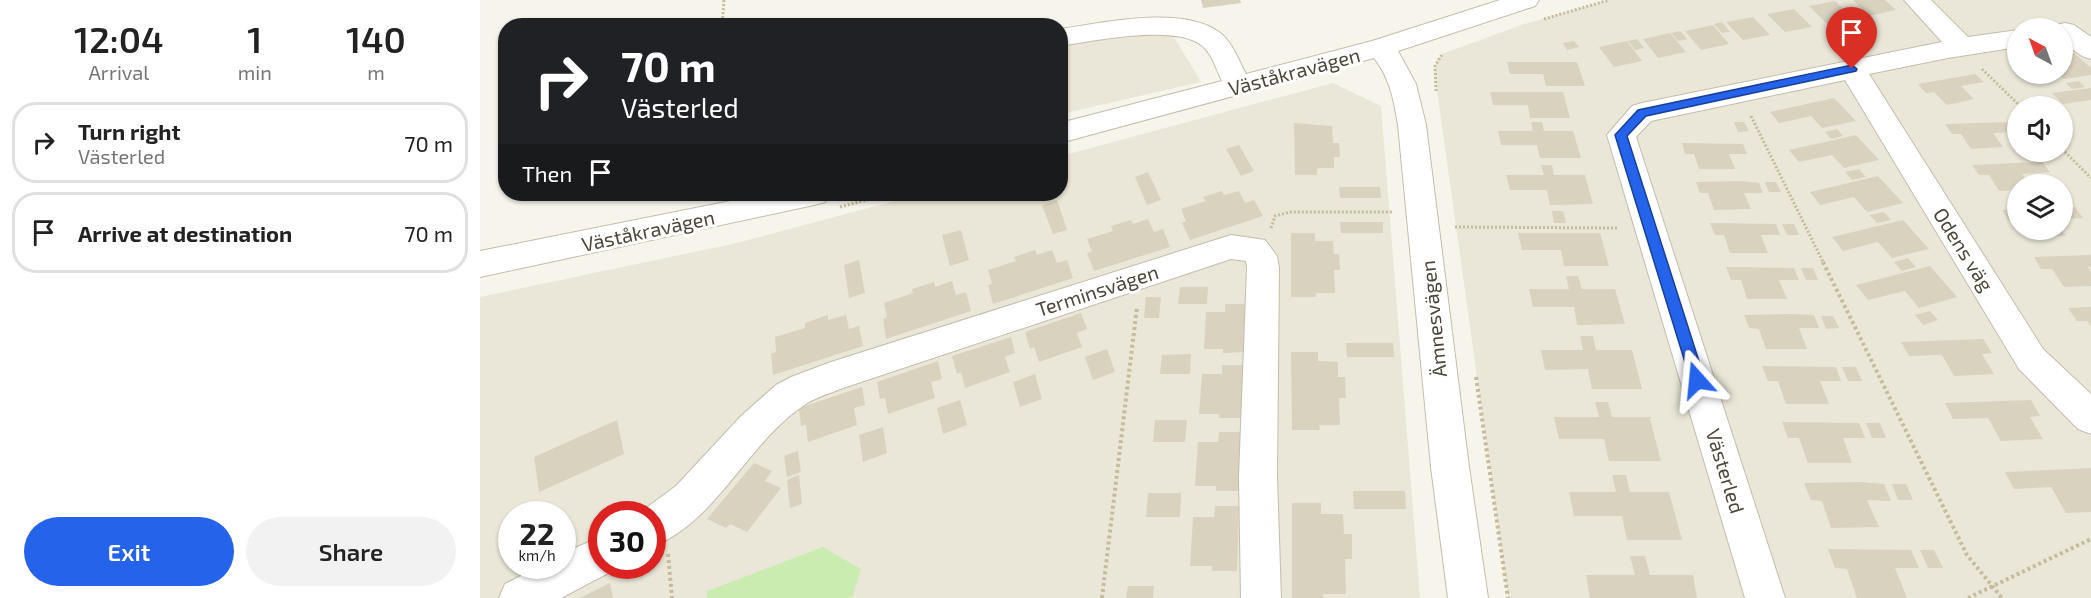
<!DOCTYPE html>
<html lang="en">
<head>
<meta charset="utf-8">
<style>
	:root { --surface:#fff; --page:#f2f2f2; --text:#222; --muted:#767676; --line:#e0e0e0; --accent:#2563eb }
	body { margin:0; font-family:"Exo 2",sans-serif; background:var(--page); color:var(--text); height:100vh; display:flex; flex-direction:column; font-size:22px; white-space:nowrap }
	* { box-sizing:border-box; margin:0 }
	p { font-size:20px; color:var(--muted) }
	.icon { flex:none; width:33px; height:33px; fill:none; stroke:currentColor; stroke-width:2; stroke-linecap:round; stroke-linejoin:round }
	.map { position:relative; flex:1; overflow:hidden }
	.drawer { display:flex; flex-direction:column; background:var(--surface); width:480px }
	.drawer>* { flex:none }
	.hud { position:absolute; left:18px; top:18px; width:570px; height:183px; border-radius:24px; box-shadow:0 2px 4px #0004; background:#202124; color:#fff; overflow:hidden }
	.needle { width:39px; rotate:319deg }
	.buttons { position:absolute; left:1527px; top:18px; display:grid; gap:12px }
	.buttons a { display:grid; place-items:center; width:66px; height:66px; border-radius:50%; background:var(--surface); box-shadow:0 2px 4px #0004; font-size:30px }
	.speed { position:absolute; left:18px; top:501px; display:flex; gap:12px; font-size:30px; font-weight:700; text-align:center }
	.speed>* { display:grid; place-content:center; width:78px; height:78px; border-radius:50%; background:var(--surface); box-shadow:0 2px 4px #0004; line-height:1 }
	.speed small { font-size:15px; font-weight:400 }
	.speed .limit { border:9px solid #d22; background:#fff; color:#111 }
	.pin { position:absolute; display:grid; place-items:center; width:51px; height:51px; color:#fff; margin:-62px -26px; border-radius:50% 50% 50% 0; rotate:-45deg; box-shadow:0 0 6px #0007 }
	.pin .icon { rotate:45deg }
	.me { position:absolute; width:66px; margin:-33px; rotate:342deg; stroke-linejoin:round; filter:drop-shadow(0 0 4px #0008) }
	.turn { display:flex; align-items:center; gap:21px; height:126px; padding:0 24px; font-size:27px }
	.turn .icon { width:78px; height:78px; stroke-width:2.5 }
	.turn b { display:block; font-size:42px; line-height:51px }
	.then { display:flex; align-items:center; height:57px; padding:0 24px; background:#0003; gap:12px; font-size:22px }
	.eta { display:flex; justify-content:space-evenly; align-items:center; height:102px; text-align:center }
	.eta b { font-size:36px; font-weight:600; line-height:42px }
	.action { display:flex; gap:12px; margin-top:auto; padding:12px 24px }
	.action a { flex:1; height:69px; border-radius:36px; background:var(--accent); color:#fff; font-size:24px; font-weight:600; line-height:69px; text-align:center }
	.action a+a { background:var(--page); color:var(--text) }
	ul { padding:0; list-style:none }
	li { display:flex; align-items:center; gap:18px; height:81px; margin:0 12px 9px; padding:0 12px; border:3px solid var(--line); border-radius:24px }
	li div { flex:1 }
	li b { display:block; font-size:22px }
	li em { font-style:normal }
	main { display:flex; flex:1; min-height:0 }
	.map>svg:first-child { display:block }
</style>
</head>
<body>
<main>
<section class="drawer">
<div class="eta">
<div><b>12:04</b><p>Arrival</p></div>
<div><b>1</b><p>min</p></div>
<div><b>140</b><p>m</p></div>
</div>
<ul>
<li><svg class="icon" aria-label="right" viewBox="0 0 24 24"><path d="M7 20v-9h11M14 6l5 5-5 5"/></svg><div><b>Turn right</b><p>Västerled</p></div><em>70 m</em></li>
<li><svg class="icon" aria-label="arrive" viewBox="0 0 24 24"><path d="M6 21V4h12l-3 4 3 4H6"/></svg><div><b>Arrive at destination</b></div><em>70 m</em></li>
</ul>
<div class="action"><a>Exit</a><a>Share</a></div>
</section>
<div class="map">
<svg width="1611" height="598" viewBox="0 0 1611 598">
	<rect width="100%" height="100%" fill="#f6f4eb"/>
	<path fill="#eae7d8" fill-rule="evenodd" d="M1129,0H1611V598H1028L954,69L957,59L965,53L1041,25ZM1538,28H1582V74H1538ZM1538,106H1582V152H1538ZM1538,184H1582V230H1538Z
		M691,32L721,82L581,114L580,45Z
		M853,83L901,106L940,598H0V297L257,243L441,194H580L581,156ZM32,514H82V566H32ZM122,514H172V566H122Z"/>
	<path fill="#cbecb1" d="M343,547L381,569L373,596L368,598H227V591Z"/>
	<path fill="#d9d2bf" d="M721,0H760L761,3L723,8Z
		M1373,0H1405L1416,10L1389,16Z
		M1355,1L1374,19L1347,24L1329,6Z
		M1314,9L1332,27L1305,32L1287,14Z
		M1273,17L1290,35L1263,40L1246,22Z
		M1242,22L1250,32L1242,33L1234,24Z
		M1233,25L1249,44L1221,50L1205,31Z
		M1200,31L1207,39L1198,41L1191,33Z
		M1190,33L1206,52L1178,58L1163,39Z
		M1157,39L1164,48L1155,50L1148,41Z
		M1094,41L1099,47L1087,50L1083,43Z
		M1147,41L1162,61L1134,67L1119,47Z
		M1594,53L1611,68V75L1584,79L1579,74H1582V54Z
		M1027,62H1097L1105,86H1066L1063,74H1030Z
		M1495,74L1504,82L1481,86L1494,99L1467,105L1454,92L1446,93L1438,84Z
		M1599,81L1605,87L1592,89L1586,83Z
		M1611,88V100L1583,104L1572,93Z
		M1010,92H1083L1090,118H1050L1048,105H1013Z
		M1354,98L1376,121L1342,128L1331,116L1299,123L1290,112Z
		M1051,122H1062L1064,131H1093L1101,158H1060L1057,145H1021L1018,131H1053Z
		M1254,122H1264L1269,131L1258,132Z
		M1533,122L1538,132L1513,133L1523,147L1491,149L1481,134H1472L1465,124Z
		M814,123L852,126L853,143H859L860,157H854V168H837V175H815Z
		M1357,129L1363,136L1351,139L1345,132Z
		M1376,135L1399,160L1364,168L1352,155L1319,162L1309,150Z
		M1202,143L1263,144L1267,154H1249L1255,169H1219L1214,154H1205Z
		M759,145L774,171L761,176L746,149Z
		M1562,162L1570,172L1542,174L1550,184H1538V190L1519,191L1509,175H1499L1492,165Z
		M1061,165H1072L1074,175H1105L1113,204L1070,205L1067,190H1030L1026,175H1064Z
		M1379,169L1386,177L1372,180L1365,172Z
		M668,172L681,200L667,205L655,177Z
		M1398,176L1423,203L1387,212L1374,197L1340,205L1330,192Z
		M1260,181L1279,183L1283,193H1264L1271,209L1234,210L1228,193H1220L1216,182Z
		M1285,182H1296L1301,192H1289Z
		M859,187H900L901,198H860Z
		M742,191L744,195L759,191L765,203L774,200L783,216L710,240L702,223L706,221L701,209L726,201L723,197Z
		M577,200L587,230L573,234L562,205Z
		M1582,207H1595L1603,218L1582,219Z
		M1538,209V221H1529L1522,210Z
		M1072,211H1083L1086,223H1074Z
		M1404,212L1411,220L1397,223L1389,215Z
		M668,219L674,232L683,229L690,247L614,271L607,253L612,252L607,239L633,231L631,226L651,220L653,224Z
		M1423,220L1449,249L1412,258L1398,242L1363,251L1352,237Z
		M860,222H903V233H861Z
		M1230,223L1296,224L1300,235H1281L1288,253H1250L1244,235H1235Z
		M1302,224H1314L1319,235H1307Z
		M481,230L489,260L470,266L462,235Z
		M1545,230H1581L1586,236L1550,237Z
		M811,233H835V241H853L854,254H859L860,270H854L855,293H836V297H811Z
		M1038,233H1120L1129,266H1084L1081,250H1042Z
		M555,250L557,255L572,250L577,263L587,260L593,278L513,304L508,285L512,284L508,270L536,261L534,257Z
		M1611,255V267H1608L1611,272V286L1584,287L1572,269H1561L1554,257Z
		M1428,258L1436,267L1422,271L1414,262Z
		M379,260L385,293L369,298L364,265Z
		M1450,266L1477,297L1439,308L1425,291L1388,300L1376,285Z
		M1246,267L1314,268L1319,280H1299L1307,299H1267L1261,280H1251Z
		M1321,268H1333L1338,280H1326Z
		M1086,276H1098L1102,289H1135L1145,324L1097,325L1094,307H1053L1049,289H1089Z
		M472,281L476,295L486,292L491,311L406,339L403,319L407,317L404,303L433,293L432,289L454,282L455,287Z
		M700,287H728L727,304H698Z
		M666,297H681L679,318H664Z
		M745,304H766L764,352L743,353V349H724L726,312H745Z
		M1611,307V326L1607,321H1597L1588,308Z
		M1450,311L1458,320L1443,325L1435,315Z
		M601,313L607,329L597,333L602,347L559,362L554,347L550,349L545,332Z
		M1313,314L1334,315L1339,328H1319L1327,349H1286L1279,329L1269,328L1264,315Z
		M348,315V320L366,315L369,329L379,326L383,346L293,375L291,354L296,352L295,337L325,328V323Z
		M1341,316H1353L1359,328L1346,329Z
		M1100,336H1113L1116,350H1152L1162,389H1112L1108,369L1065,370L1061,350H1103Z
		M531,337L535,353L525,357L530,372L485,388L481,372L477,374L472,356Z
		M1503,339L1512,353L1502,354L1514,374L1474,376L1462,355L1429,356L1421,342Z
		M866,343H913L914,357H867Z
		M627,349L635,372L613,380L605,357Z
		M811,352H838V361L858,362V377H865L866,398H859L860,425H839L840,430H812Z
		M711,354L710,374H680L682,355Z
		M458,361L462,379L451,382L455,398L408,414L405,398L400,399L397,382Z
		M742,365H764L762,418H739V414H719L722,374H742Z
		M1282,366L1356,367L1361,381H1340L1349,404H1306L1298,381H1288Z
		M1362,367H1376L1382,381H1368Z
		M555,374L562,399L540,407L533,382Z
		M382,387L385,405L374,408L377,425L328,442L326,425L321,426L319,408Z
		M480,400L487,425L463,434L457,408Z
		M1551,400L1560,416L1550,417L1563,439L1521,441L1508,418L1473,419L1465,403Z
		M1115,402H1128L1132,417H1171L1170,419L1181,461H1129L1124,439H1079L1074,417H1119Z
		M137,420L144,454L59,492L54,457Z
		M675,420H707L705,442H673Z
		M1302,422L1379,423L1385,438H1363L1372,463H1328L1319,438H1308Z
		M1386,423H1400L1406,438H1392Z
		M403,427L407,453L383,462L379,435Z
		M739,432H761L759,491H736V486H715L718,442H738Z
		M318,451L321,472L307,477L304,456Z
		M274,463L292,471L285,481L301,488L267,532L250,524L246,528L227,519Z
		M1611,468V512L1586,513L1571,487L1534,489L1525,472Z
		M319,475L322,504L310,508L307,480Z
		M1132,475H1146L1150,492H1189L1202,540H1147L1142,516H1094L1089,492H1136Z
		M1380,482L1404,484L1411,501L1387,500L1399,527L1351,528L1342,501L1331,500L1324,483Z
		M1412,484H1426L1433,500H1418Z
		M873,491H925L926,509H874Z
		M668,493H701L700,517H666Z
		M812,503H841V514H863L864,534H872V559H865L866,594H843V598H812Z
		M735,506H759L757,571H732V566H710L713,517H734Z
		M1348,549L1431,550L1439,568H1415L1427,598H1377L1367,569L1355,568Z
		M1440,550H1454L1463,568H1448Z
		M1150,556H1165L1170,575H1213L1217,598H1110L1106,575H1155Z
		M130,583L133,598H100Z
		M648,586H674L673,598H646Z"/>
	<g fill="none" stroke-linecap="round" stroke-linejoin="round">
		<g stroke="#c3bdac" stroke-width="2">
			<path id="minor" d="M1020,0H1059L1055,6L918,51L936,84L946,125L989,467L1008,598H968L951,467L918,125C914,101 910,78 894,58L580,143V123L742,81C736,69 732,53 721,45C695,24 613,41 580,46V29C623,23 701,5 739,32C752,41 759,61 766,74L892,41Z
				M1424,0H1451L1488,37L1538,30V47L1468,58L1389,74L1563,349L1611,394V434L1598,429L1539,369L1365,80L1171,121L1156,137L1305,598H1265L1127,135L1152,106L1162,103L1462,42Z
				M1585,23L1594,25L1611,37V59L1602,56L1582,42V28H1574L1576,25Z
				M285,194H349L345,202L334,205L0,277V251Z
				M751,235L785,240L797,256L799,268L797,477L801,598H761L759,477L767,268L766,261L751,259L360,389C349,394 336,397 326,404C267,442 239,520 172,547V514H158L196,486L261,416L296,385L311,377L351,362Z
				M122,536V566H137L136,569L81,598H19L25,584L60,566H82V554Z"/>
		</g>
		<path stroke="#c5bc9c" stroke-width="3" stroke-dasharray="2 2" stroke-linecap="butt" d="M1064,19L1129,0
			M242,26L244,0
			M1502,69L1540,106
			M956,91L955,66L963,53
			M1271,116L1344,264
			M1582,149L1611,178
			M360,207L411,194
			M975,227L1139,228
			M791,228L795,216L810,212H913"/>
		<path stroke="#c5bc9c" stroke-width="4" stroke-dasharray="3 3" stroke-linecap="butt" d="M1343,262L1487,555L1522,598
			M996,377L1028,598
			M188,554L192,598
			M622,598L657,307
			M1488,598L1611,539"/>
		<use href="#minor" fill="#fff" fill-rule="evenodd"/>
	</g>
	<path fill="#2563eb" stroke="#184099" stroke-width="1.5" d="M1372,65L1377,69L1376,71L1166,116L1147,136L1225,380L1222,385L1217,387L1212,385L1135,135L1158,110Z"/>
	<g text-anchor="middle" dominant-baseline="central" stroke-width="6" stroke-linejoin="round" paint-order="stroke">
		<g font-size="20" fill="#4b4638" stroke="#fff">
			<text transform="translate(814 71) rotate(-15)">Väståkravägen</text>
			<text transform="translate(168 230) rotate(-12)">Väståkravägen</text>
			<text transform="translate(1484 249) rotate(58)">Odens väg</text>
			<text transform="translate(617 290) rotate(-18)">Terminsvägen</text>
			<text transform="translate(953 319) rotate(-96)">Ämnesvägen</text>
			<text transform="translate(1246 471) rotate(73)">Västerled</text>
		</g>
	</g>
</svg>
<div class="buttons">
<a><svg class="needle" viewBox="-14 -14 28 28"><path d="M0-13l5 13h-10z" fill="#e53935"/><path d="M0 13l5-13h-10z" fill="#767676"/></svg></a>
<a><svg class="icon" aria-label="sound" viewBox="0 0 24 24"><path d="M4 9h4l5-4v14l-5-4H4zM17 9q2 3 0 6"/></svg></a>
<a><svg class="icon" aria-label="layers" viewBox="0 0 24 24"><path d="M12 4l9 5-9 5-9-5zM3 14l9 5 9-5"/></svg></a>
</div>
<div class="speed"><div>22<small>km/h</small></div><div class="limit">30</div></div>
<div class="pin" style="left:1372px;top:69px;background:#d93025"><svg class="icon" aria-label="arrive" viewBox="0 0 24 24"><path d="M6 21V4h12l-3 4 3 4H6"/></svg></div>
<svg class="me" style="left:1217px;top:380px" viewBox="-20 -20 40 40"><path d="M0-17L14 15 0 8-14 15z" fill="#2563eb" stroke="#fff" stroke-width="4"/></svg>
<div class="hud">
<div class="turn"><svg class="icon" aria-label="right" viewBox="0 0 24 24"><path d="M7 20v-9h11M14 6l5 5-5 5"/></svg><div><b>70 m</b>Västerled</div></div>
<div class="then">Then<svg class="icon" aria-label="arrive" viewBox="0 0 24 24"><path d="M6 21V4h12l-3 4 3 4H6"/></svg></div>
</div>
</div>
</main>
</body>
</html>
